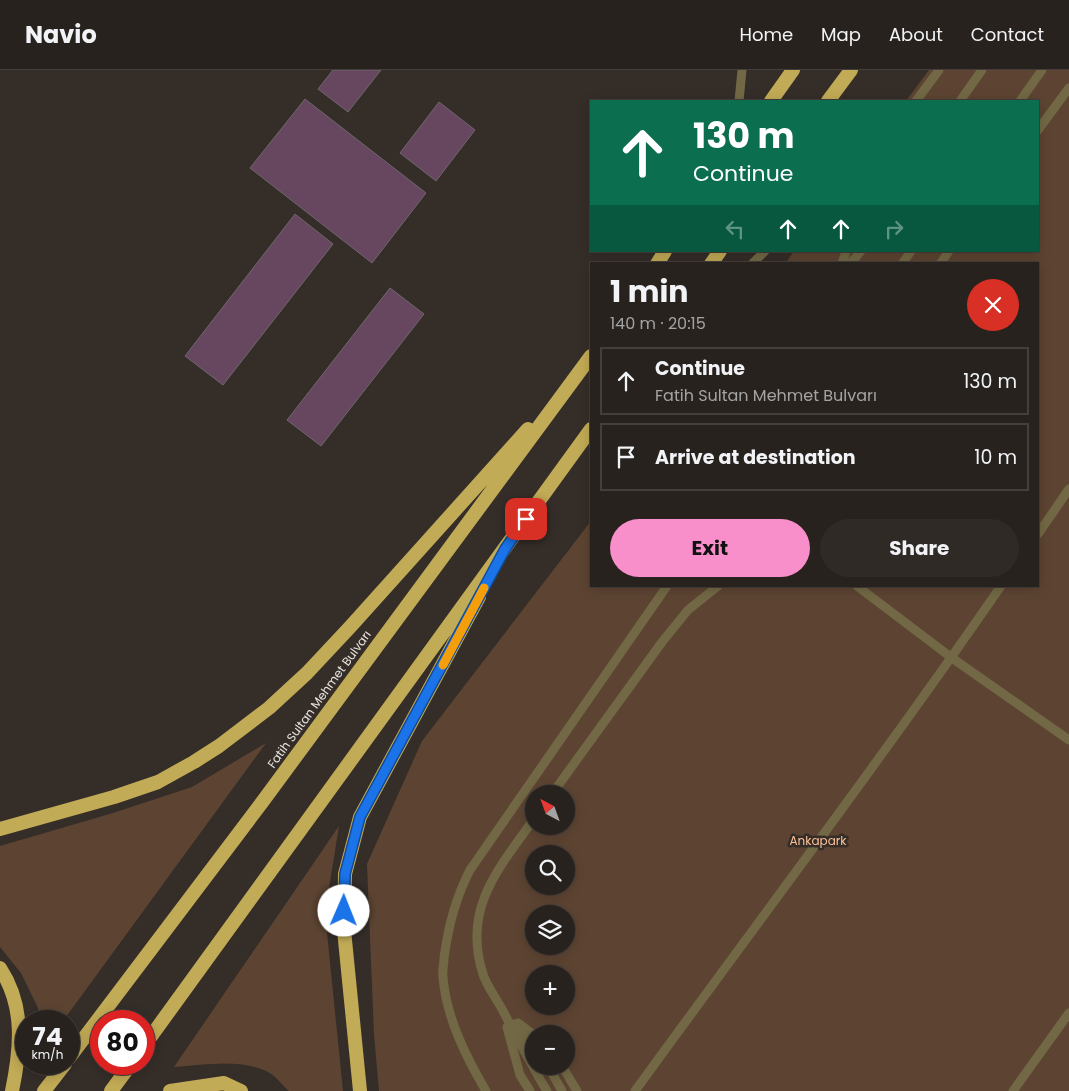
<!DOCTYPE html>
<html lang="en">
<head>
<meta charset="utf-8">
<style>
	:root { --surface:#28221e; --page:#302a27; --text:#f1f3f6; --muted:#a5a4a4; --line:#443f3c; --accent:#f98fca }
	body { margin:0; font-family:Poppins,sans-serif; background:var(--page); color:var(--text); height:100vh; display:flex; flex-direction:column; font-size:19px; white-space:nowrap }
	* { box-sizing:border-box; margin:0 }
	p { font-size:16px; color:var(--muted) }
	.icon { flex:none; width:28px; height:28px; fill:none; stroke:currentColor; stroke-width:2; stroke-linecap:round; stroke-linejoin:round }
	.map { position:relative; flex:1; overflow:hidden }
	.sheet { position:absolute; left:590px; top:192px; width:449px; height:325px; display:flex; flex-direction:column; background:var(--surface); border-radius:0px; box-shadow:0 2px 12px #0003,0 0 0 1px var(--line) }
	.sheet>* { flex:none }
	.guide { position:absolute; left:590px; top:30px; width:449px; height:152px; border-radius:0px; box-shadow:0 2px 12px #0003,0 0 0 1px var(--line); background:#0b6e4f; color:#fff; overflow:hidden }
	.needle { width:32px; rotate:319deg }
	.fabs { position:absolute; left:525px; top:715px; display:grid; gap:10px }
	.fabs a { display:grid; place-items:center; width:50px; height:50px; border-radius:50%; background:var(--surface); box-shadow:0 2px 12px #0003,0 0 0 1px var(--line); font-size:25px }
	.speed { position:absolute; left:15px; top:940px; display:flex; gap:10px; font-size:25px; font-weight:700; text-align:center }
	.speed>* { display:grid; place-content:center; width:65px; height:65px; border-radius:50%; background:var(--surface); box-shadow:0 2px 12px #0003,0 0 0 1px var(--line); line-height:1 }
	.speed small { font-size:12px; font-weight:400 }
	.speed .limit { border:8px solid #d22; background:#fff; color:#111 }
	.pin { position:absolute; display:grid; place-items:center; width:42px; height:42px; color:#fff; margin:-21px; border-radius:10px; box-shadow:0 2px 8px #0006 }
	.me { position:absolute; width:55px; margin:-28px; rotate:1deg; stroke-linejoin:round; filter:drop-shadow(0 0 4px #0008) }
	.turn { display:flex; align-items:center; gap:18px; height:105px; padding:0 20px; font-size:22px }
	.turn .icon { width:65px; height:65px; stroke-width:2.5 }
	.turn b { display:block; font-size:35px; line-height:42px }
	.lanes { display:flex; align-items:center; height:48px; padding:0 20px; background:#0003; justify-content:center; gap:25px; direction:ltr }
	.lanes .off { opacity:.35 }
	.round { display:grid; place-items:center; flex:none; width:52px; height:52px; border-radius:26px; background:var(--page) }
	.overview { display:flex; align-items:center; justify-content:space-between; height:85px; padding:0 20px }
	h1 { font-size:30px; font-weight:700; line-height:38px }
	.action { display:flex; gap:10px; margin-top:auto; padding:10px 20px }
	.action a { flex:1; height:58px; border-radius:30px; background:var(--accent); color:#111; font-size:20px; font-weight:700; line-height:58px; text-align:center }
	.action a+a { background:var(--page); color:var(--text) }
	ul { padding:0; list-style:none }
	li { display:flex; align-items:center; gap:15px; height:68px; margin:0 10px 8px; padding:0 10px; border:2px solid var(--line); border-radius:0px }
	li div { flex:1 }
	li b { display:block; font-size:19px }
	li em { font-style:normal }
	header { display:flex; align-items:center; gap:30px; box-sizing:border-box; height:70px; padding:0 25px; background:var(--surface); border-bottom:1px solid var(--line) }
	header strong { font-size:24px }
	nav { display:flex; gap:28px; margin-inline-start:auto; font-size:18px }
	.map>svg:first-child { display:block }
</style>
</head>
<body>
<header>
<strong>Navio</strong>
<nav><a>Home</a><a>Map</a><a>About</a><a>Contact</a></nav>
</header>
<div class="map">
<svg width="1069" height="1021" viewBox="0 0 1069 1021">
	<rect width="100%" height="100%" fill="#352d28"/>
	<path fill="#5d4432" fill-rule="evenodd" d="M929,0H1069V1021H379L374,964L367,794L422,671L591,451V516H1038V194H785L794,181H1038V31H906ZM534,724H566V756H534ZM534,784H566V816H534ZM534,844H566V876H534ZM534,904H566V936H534ZM534,964H566V996H534Z
		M266,673L63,951H40L38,938L21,903L0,877V776L113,743L192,717Z
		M339,756L325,843L343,1021H289C282,1015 276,1006 268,1002C239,988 205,995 174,997Z"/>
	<path fill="#674760" stroke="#6f676d" d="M333,0H381L348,42L318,19Z
		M305,29L426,123L372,193L250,98Z
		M439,32L475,60L436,111L400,83Z
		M295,144L333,174L223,315L185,286Z
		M390,218L424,244L321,376L287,350Z"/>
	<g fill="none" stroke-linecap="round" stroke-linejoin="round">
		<path stroke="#726845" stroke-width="9" d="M739,31L742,0
			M916,31L939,0
			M960,31L982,0
			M1020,31L1042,0
			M1038,60L1069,18
			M752,194L765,181
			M842,194L846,181
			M850,194L861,181
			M902,194L911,181
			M940,194L949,181
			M1038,464L1069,419
			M857,516L952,588L1069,670
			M552,724L662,572L688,540L718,516
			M534,749C498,799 462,839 483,904C487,917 497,929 503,941C517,968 531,995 547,1021
			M518,953L534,965
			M514,954L534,977
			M507,957L520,1005L530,1021
			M548,996L562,1021
			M562,996L577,1021
			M486,1021C466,987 446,947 443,907C442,901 444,894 444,888C448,857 456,827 470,800L667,516
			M635,1021C757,853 883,687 1001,516
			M1013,1021L1069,943"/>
		<path stroke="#c2ab56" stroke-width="14" d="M771,31L793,0
			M828,31L851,0
			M657,194L665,181
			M711,194L720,181
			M0,759L114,727L158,712L194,692L219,676L269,638L307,603L351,556L528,359
			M0,898C25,936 21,978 12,1021
			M144,976L591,359
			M69,988L263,731L591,286
			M44,1021L65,994
			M111,1021L131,994
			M170,1021L224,1013L241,1021
			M360,1021L344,860L345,804L360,747L479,527"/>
	</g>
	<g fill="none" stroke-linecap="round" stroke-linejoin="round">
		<g stroke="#114b97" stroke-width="12">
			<path id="route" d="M344,841L345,804L360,747L505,479L526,449"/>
		</g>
		<use href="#route" stroke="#1a73e8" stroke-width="9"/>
		<path stroke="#f59e0b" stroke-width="9" d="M443,595L484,518"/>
	</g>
	<g text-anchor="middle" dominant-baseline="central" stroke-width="5" stroke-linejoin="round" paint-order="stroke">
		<g font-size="12" fill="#e7e2de" stroke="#352d28">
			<text transform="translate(319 629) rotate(-54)">Fatih Sultan Mehmet Bulvarı</text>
		</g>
		<g font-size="12" fill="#fbc097" stroke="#352d28">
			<text x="818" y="770">Ankapark</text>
		</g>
	</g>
</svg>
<div class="fabs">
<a><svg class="needle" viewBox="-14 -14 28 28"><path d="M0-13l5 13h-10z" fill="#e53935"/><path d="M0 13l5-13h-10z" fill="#a5a4a4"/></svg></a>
<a><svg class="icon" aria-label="search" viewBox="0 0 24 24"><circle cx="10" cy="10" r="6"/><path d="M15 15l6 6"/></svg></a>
<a><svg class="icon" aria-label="layers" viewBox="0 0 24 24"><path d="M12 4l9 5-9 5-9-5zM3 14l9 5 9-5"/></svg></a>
<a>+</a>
<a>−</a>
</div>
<div class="speed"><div>74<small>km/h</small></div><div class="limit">80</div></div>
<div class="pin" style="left:526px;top:449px;background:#d93025"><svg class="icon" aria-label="arrive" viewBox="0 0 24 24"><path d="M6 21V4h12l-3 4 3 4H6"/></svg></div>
<svg class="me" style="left:344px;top:841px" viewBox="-20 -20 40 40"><circle r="19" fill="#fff"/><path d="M0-13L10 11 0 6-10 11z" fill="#1a73e8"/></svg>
<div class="guide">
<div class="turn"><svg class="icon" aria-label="ahead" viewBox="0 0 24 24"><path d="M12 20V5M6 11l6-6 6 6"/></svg><div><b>130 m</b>Continue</div></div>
<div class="lanes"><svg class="icon off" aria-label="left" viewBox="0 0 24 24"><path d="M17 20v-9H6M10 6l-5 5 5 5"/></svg><svg class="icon" aria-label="ahead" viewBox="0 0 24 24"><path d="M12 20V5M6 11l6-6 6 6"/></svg><svg class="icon" aria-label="ahead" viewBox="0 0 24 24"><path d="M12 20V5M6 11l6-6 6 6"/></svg><svg class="icon off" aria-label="right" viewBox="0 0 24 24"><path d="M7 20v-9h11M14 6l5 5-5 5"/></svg></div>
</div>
<section class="sheet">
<div class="overview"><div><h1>1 min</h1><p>140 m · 20:15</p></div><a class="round" style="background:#d93025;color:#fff"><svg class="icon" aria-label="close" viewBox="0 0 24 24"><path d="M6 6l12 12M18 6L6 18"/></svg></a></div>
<ul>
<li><svg class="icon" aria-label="ahead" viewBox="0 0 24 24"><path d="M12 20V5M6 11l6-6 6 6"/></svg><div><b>Continue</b><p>Fatih Sultan Mehmet Bulvarı</p></div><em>130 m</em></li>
<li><svg class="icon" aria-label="arrive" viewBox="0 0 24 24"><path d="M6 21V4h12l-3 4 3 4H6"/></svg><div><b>Arrive at destination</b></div><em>10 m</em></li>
</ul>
<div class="action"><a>Exit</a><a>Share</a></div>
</section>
</div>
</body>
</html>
